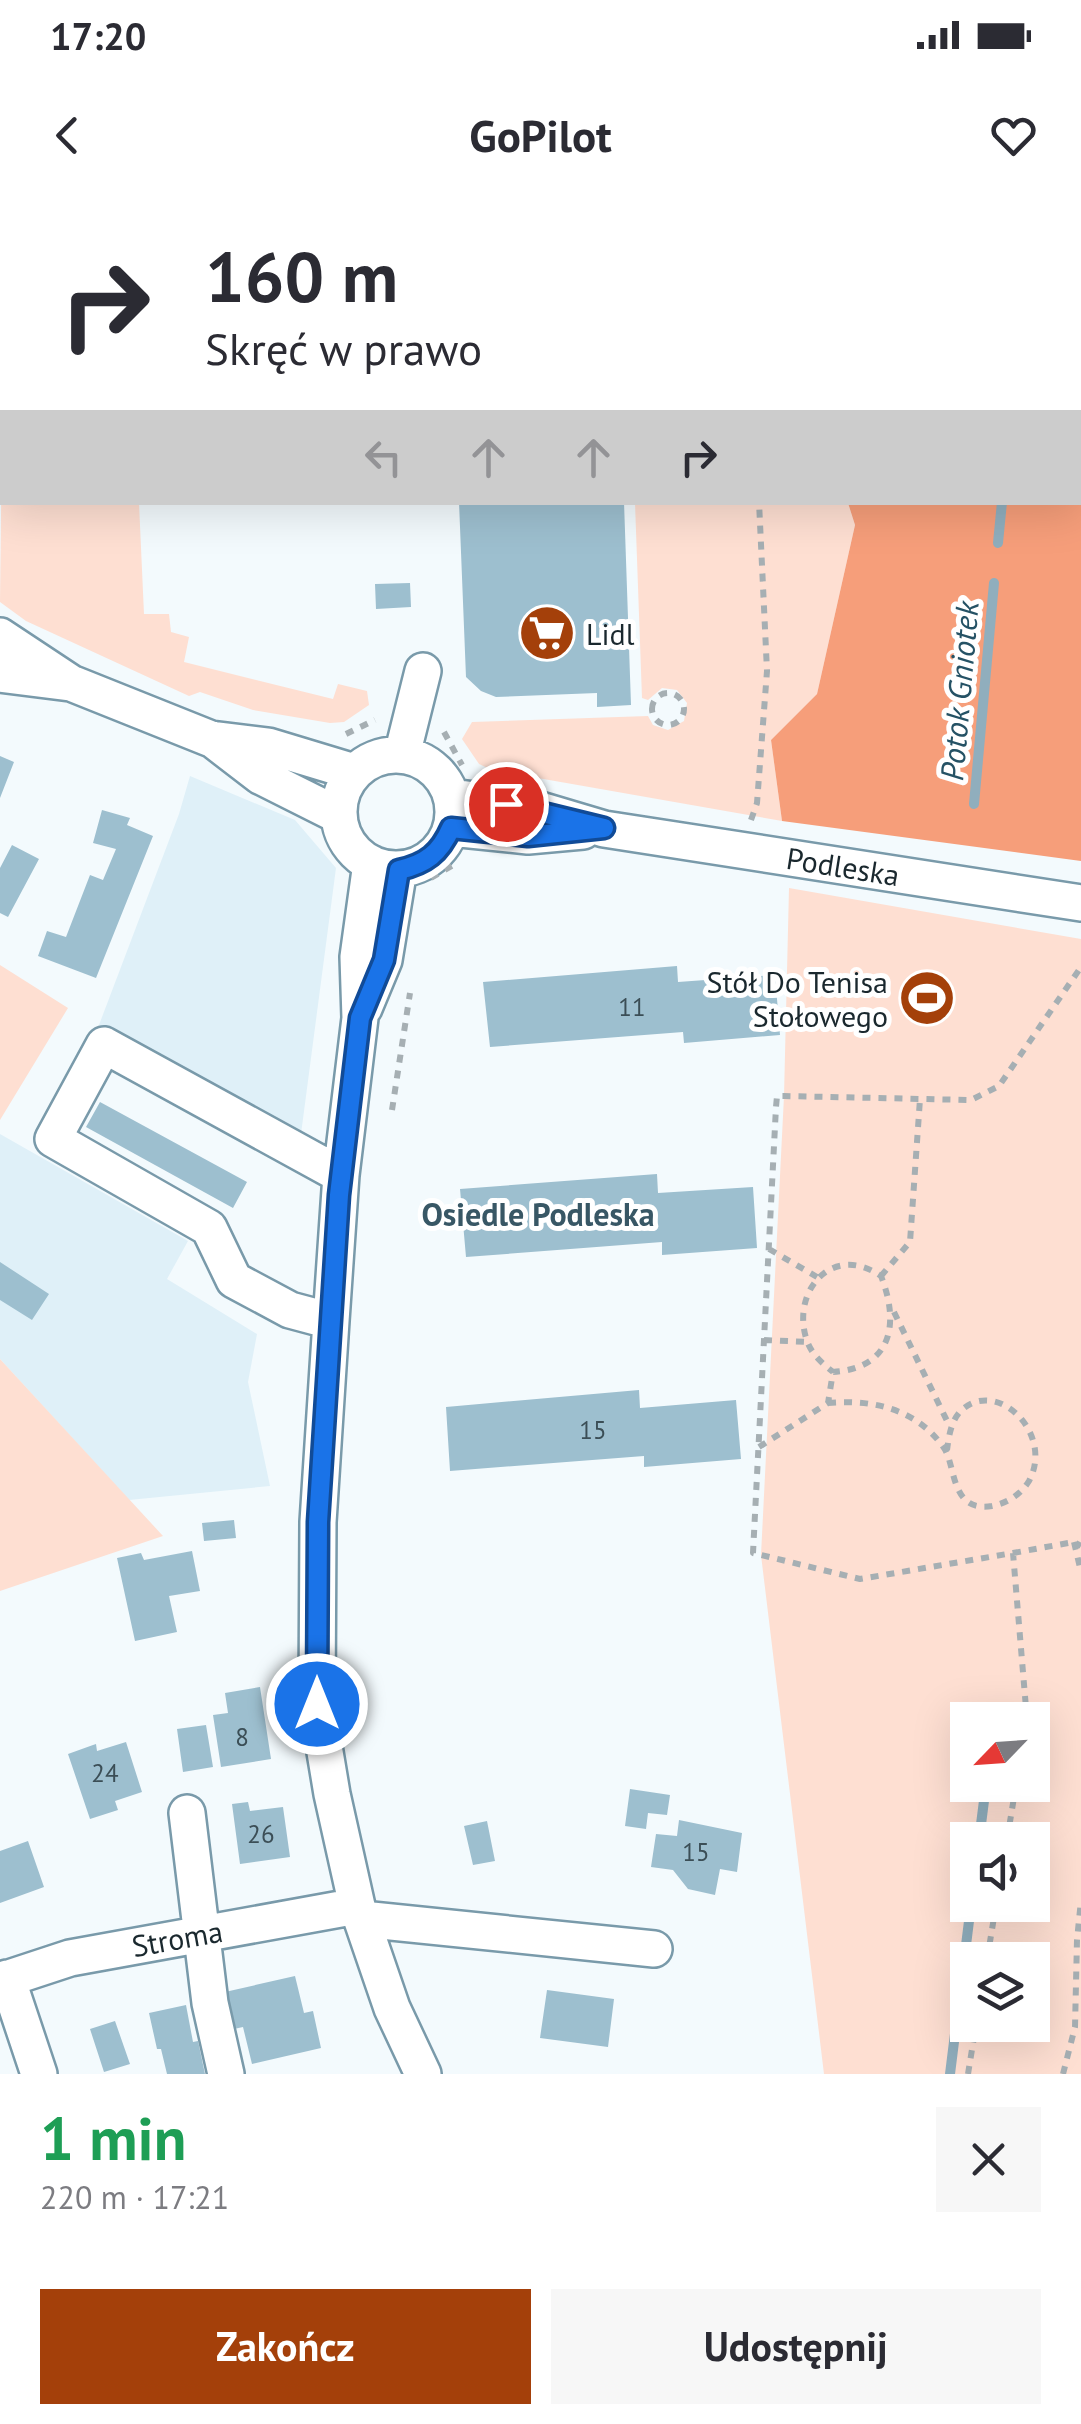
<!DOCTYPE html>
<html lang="pl">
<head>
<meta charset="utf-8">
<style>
	:root { --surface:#fff; --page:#f7f7f7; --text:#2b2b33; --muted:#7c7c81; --accent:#a4400a }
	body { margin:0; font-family:"PT Sans",sans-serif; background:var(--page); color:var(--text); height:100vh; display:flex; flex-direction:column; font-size:38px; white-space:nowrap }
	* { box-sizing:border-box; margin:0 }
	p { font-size:32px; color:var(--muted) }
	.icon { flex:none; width:55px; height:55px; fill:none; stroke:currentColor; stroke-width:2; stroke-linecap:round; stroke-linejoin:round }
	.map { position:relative; height:1874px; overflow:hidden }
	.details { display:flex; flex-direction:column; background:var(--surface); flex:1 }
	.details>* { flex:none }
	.hud { position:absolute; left:0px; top:0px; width:1082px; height:305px; box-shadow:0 10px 40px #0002; background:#fff; color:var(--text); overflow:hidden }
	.needle { width:65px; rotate:245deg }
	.controls { position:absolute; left:950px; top:1502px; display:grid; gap:20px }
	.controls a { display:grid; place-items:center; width:100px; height:100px; border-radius:0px; background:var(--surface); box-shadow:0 10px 40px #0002; font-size:50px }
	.pin { position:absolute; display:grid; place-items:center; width:85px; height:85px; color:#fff; margin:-42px; border:5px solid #fff; border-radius:50%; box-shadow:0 2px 10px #0007 }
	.me { position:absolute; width:110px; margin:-55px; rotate:0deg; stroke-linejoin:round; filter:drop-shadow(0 0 8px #0008) }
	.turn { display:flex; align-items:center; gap:35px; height:210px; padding:0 40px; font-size:45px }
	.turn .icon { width:130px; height:130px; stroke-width:2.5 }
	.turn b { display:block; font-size:70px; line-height:85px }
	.lanes { display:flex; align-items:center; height:95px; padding:0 40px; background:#0003; justify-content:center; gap:50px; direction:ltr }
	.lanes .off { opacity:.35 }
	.round { display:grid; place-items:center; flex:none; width:105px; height:105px; border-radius:0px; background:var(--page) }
	.head { display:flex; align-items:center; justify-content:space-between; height:170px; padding:0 40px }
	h1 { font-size:60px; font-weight:800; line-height:75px; color:#1e9e55 }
	.primary-button { display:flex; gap:20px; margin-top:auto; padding:20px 40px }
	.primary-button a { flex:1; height:115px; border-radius:0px; background:var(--accent); color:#fff; font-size:40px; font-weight:800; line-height:115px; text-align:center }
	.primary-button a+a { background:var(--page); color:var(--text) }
	.status { display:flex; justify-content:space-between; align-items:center; height:70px; padding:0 50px; background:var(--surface); direction:ltr }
	.status svg { height:28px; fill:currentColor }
	header { display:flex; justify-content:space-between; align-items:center; height:130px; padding:0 40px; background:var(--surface); font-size:45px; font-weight:800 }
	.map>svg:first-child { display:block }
</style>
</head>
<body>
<div class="status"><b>17:20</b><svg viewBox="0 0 49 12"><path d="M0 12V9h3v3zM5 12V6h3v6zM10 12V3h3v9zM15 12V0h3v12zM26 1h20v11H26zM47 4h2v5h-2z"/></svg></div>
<header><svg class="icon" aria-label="back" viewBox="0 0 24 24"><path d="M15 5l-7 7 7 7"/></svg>GoPilot<svg class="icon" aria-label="heart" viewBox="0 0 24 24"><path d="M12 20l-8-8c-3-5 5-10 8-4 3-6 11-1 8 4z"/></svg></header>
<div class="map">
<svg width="1081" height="1874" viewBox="0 0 1081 1874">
	<rect width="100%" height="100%" fill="#f3fafd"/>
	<path fill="#dff0f8" d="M190,576L295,620L336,668L301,934L99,825L179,614Z
		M0,934L188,1041L167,1079L257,1134L248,1182L270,1286L129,1300L0,1159Z"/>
	<path fill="#fedfd2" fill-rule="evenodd" d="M282,0H866L867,2H279Z
		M2,227V302L139,303L144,414H169L171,432L189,437L184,462L333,499L338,484L367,491L369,505L344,522L330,523L253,510L200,492L189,496L26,421L0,402Z
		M635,303H848L855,325L817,494L771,540L782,621L492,570L479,564L462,539L472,522L648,516L653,525L668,530L684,521L687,503L677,490L662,488L648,500L642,498Z
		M789,688L1081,739V1874H824L761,1355L784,896ZM968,1520H1032V1585H968ZM968,1640H1032V1705H968ZM968,1760H1032V1825H968Z
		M0,765L68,808L0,920Z
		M0,1159L163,1336L0,1391Z"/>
	<path fill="#f69e7a" d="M866,0H1081V661L782,621L771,540L817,494L855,325L848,303L1080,302V2Z"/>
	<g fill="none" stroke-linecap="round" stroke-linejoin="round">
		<path stroke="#90aebd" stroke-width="10" d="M986,0L987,2
			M998,343L1002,302
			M974,604L994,383
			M994,1520V1518
			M979,1640L986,1585
			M950,1874L971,1705"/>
	</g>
	<path fill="#9dbfcf" d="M459,302H624L631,505L597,507V493L496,497L481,491L466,477Z
		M410,383L411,407L376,409L375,384Z
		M0,556L14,562L0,598Z
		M102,610L130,618L127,625L153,636L96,778L38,756L47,731L66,737L90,675L103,680L116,649L93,643Z
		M12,645L39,659L8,717L0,713V668Z
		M677,766L678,782L775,775L780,835L684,843L683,832L490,847L483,782Z
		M100,902L247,982L233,1008L86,927Z
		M657,974L658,993L753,987L757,1048L662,1055V1042L466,1057L460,989Z
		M0,1062L49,1094L32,1120L0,1100Z
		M639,1190L640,1208L736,1200L741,1259L644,1267V1256L450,1271L446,1207Z
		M234,1320L236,1338L204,1341L202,1323Z
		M192,1351L200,1391L169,1396L177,1432L135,1441L117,1358L141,1353L144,1360Z
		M260,1487L271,1559L221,1567L213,1515L228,1513L225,1493Z
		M206,1525L213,1567L183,1572L177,1529Z
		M126,1542L142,1592L115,1601L118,1610L90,1619L68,1554L93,1545L96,1544L97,1551Z
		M630,1589L670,1595L667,1615L648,1613L646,1629L625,1626Z
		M248,1602L250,1611L283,1607L290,1657L240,1664L232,1604Z
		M679,1620L742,1633L737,1672L720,1669L715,1695L688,1689L673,1670L651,1667L656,1634L677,1636Z
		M487,1621L495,1661L473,1665L464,1626Z
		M28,1641L44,1687L0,1703V1651Z
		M295,1776L304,1813L313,1811L321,1848L252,1864L243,1827L234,1829L225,1792Z
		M547,1790L614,1799L608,1847L540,1838Z
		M186,1805L193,1842L198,1841L205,1874H167L161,1849H157L149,1813Z
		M115,1821L130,1864L104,1872L90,1829Z"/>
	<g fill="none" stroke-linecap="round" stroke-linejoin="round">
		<g stroke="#799aaa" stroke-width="40">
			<path id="minor" d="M0,436L71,483L211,539L268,546L354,572
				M0,474L70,483
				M212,539L260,576L338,615
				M339 612a57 57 0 1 1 114 0a57 57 0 1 1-114 0Z
				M402,555L423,471
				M451,597L530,607L604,629L1081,703
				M451,628L528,636L583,631
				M371,663L358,757L360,818L341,975L331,1121L318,1322L317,1504L332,1594L357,1706L392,1808L423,1874
				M364,808L384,760L399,669
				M331,1121L290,1110L234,1080L209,1028L53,939L104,845L341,975
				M187,1613L210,1803L226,1874
				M362,1719L654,1749
				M7,1778L39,1874
				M0,1781L70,1758L357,1706"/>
		</g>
		<g stroke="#a6664c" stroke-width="50">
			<path id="major" d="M120,2L123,0
				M215,2L218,0
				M0,107L2,104
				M0,189L2,187"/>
		</g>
		<path stroke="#a6afb3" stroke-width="6" stroke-dasharray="8 8" stroke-linecap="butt" d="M806,0V2
			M652 509a16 16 0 1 1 32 0a16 16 0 1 1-32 0Z
			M444,532L462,565
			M346,534L375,520
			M751,620L757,603L767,471L759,302
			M431,678L455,664
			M392,910L410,793
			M769,1049L817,1077
			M881,1076L910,1042L920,899
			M894,1112L950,1227
			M764,1140L807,1142
			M828,1203C873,1199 917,1209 944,1248C956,1265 950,1313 992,1306C1008,1303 1021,1294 1029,1281C1054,1235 1000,1180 964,1208C951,1218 949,1236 947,1250
			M759,1247L828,1203L833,1172C892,1168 900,1124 881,1076C832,1042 790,1092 807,1141C812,1155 822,1163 833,1172
			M1074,1342L1081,1372
			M1013,1353L1074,1342L1081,1346
			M1027,1520L1013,1353L860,1379L753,1353L776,907L777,896H784L971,900L999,886L1081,767
			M1007,1640L1016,1585
			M987,1760L996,1705
			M968,1874L976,1825
			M1063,1874L1075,1827L1077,1740L1081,1700"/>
		<use href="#minor" stroke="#fff" stroke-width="35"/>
		<use href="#major" stroke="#f7b89d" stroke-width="45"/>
	</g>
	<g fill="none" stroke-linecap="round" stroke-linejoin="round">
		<g stroke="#114b97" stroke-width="25">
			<path id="route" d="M317,1504L318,1322L339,995L360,818L384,760L399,670C426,664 440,653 451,628L528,636L604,628L506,604"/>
		</g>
		<use href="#route" stroke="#1a73e8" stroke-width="18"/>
	</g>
	<defs>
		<g id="supermarket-disc" transform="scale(2.875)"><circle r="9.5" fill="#a4400a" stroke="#fff"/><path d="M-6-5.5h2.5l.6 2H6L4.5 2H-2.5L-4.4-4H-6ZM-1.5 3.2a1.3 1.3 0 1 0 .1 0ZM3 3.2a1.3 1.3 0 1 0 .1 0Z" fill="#fff"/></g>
		<g id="stadium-disc" transform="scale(2.875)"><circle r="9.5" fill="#a4400a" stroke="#fff"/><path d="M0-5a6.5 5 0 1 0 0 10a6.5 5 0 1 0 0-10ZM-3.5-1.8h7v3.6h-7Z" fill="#fff"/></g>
	</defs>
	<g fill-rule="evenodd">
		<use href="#supermarket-disc" x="547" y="433"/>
		<use href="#stadium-disc" x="927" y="798"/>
	</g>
	<g text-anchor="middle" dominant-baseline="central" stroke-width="10" stroke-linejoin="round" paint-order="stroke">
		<g font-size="25" fill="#3b4e56">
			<text x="632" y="807">11</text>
			<text x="593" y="1230">15</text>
			<text x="242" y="1537">8</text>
			<text x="105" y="1573">24</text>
			<text x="261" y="1634">26</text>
			<text x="696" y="1652">15</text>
		</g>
		<g font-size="30" fill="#1a282e" stroke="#fff" text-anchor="start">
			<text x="586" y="433">Lidl</text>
			<text x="888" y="781" text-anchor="end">Stół Do Tenisa<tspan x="888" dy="34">Stołowego</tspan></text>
		</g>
		<g font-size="30" fill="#1a282e" stroke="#fff">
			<text transform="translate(843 666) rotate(9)">Podleska</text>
			<text transform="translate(177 1738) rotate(-10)">Stroma</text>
		</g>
		<g font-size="32" font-style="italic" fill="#255265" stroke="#fff">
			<text transform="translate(959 491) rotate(-85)">Potok Gniotek</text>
		</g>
		<g font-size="32" font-weight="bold" fill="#385765" stroke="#fff">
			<text x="538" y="1014">Osiedle Podleska</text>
		</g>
	</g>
</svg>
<div class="controls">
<a><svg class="needle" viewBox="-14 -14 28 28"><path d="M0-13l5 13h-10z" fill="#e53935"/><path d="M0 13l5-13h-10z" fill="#7c7c81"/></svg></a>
<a><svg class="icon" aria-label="sound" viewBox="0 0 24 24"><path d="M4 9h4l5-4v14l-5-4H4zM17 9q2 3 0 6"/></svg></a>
<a><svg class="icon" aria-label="layers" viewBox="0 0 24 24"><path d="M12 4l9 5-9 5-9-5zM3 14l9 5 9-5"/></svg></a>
</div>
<div class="pin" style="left:506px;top:604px;background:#d93025"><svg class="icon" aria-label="arrive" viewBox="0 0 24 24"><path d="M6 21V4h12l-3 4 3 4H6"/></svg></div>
<svg class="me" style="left:317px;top:1504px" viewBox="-20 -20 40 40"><circle r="17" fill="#1a73e8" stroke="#fff" stroke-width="3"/><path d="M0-11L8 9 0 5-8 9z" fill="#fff"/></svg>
<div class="hud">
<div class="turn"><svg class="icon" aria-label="right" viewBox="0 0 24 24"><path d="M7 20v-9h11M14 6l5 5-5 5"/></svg><div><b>160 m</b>Skręć w prawo</div></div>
<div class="lanes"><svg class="icon off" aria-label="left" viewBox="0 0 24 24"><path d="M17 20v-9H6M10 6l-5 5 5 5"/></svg><svg class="icon off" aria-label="ahead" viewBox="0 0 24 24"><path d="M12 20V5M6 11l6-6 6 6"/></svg><svg class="icon off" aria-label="ahead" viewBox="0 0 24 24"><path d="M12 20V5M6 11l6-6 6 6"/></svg><svg class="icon" aria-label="right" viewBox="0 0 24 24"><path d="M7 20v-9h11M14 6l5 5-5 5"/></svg></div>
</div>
</div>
<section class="details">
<div class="head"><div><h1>1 min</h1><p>220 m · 17:21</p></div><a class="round"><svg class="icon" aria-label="close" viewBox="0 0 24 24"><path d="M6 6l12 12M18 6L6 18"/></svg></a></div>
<div class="primary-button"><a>Zakończ</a><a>Udostępnij</a></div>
</section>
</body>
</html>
